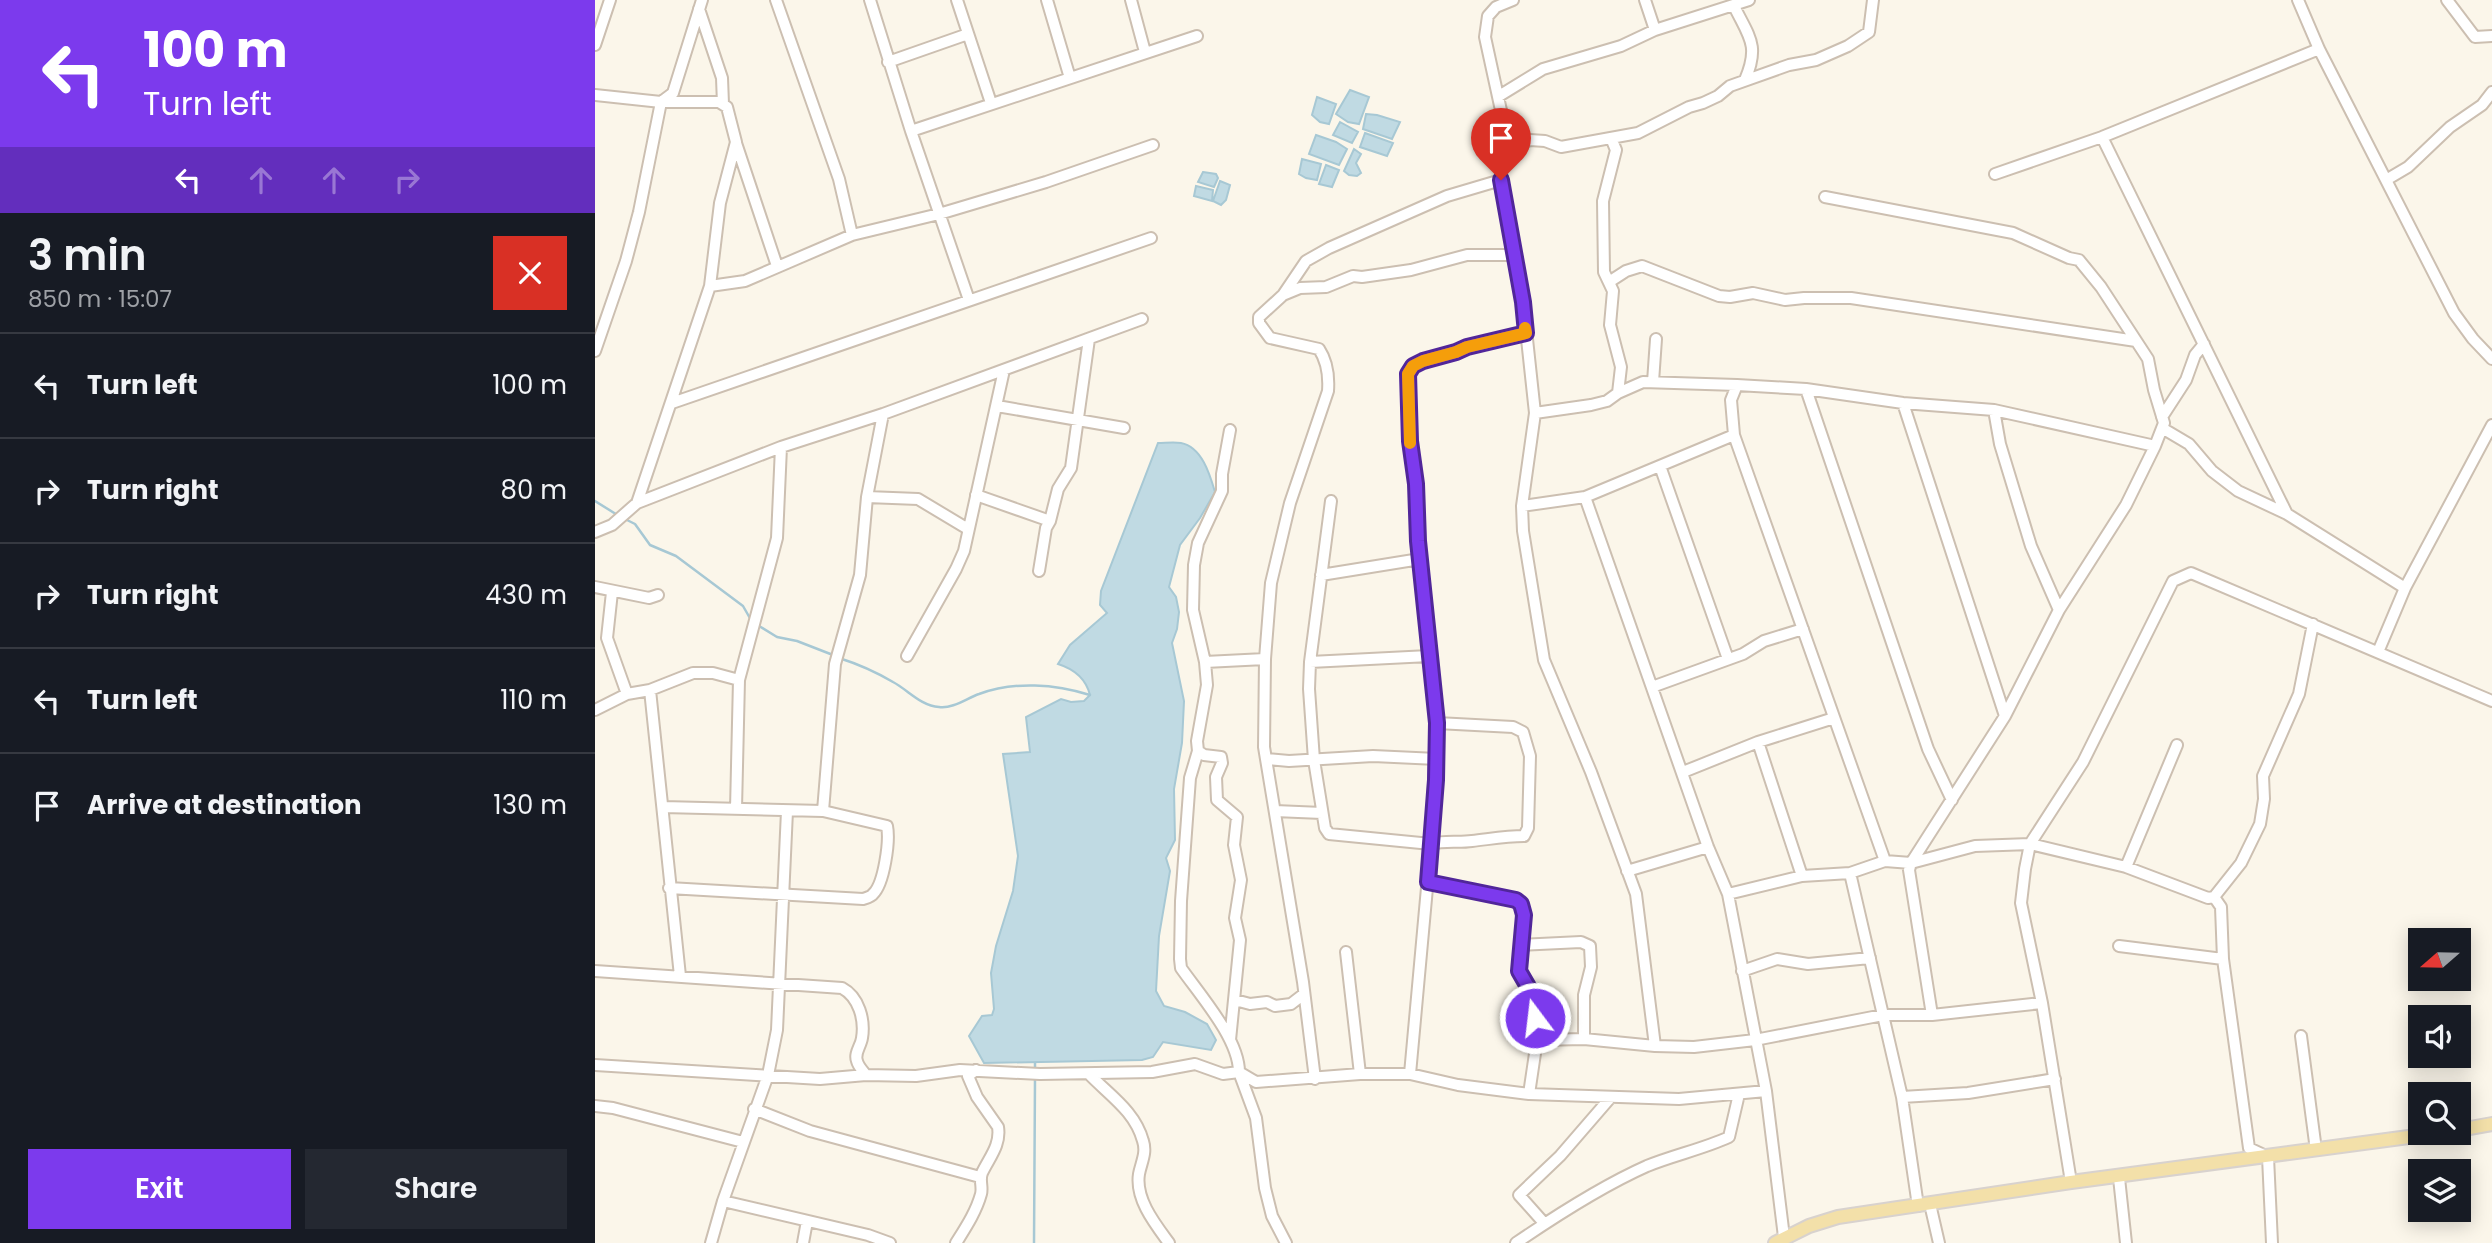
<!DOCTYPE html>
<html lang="en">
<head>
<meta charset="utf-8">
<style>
	:root { --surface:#171b24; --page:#242831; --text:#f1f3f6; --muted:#9ea1a6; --line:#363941; --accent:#7c3aed }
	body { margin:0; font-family:Poppins,sans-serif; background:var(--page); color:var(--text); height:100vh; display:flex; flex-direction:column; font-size:26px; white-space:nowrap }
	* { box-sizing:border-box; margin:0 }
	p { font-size:23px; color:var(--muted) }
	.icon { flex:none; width:38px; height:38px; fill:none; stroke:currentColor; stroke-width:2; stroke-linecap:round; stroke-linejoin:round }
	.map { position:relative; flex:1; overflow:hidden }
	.details { display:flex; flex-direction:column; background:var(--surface); width:595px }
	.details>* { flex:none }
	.banner { background:#7c3aed; color:#fff; overflow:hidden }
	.needle { width:46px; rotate:250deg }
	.buttons { position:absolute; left:1813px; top:928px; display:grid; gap:14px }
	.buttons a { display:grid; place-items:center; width:63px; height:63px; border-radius:0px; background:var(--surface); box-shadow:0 4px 18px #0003; font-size:35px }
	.pin { position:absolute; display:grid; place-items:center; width:60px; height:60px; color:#fff; margin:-72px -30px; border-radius:50% 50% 50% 0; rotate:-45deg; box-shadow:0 0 7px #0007 }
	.pin .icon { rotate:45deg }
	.me { position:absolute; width:77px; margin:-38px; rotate:345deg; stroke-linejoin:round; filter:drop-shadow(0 0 5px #0008) }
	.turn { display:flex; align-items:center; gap:24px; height:147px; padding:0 28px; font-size:32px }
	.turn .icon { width:91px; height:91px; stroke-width:2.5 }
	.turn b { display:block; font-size:49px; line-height:60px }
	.lanes { display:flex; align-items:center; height:66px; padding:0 28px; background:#0003; justify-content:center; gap:35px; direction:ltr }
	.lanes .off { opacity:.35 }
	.round { display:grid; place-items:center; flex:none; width:74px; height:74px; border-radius:0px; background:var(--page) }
	.summary { display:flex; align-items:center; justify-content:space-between; height:119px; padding:0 28px }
	h1 { font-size:42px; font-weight:600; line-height:52px }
	.primary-button { display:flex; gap:14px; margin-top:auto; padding:14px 28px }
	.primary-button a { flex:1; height:80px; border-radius:0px; background:var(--accent); color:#fff; font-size:28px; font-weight:600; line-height:80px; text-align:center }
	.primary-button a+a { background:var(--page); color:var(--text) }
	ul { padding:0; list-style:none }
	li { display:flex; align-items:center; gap:21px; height:105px; padding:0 28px; border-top:2px solid var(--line) }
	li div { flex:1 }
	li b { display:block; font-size:26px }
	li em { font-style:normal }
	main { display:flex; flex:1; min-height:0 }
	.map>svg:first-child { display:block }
</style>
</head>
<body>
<main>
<section class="details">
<div class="banner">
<div class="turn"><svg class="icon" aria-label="left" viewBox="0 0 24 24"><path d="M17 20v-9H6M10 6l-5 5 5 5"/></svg><div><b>100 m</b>Turn left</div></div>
<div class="lanes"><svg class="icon" aria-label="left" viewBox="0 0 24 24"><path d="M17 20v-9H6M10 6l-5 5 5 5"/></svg><svg class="icon off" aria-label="ahead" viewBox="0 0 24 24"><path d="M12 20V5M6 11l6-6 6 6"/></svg><svg class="icon off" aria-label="ahead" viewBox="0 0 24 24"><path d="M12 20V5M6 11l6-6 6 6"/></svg><svg class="icon off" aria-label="right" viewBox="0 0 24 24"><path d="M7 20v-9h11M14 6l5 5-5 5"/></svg></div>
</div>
<div class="summary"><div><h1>3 min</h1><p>850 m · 15:07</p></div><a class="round" style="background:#d93025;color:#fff"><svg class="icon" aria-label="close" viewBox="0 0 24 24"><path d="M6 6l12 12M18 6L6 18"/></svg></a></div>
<ul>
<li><svg class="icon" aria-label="left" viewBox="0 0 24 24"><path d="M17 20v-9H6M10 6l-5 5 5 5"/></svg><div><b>Turn left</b></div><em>100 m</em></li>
<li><svg class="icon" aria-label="right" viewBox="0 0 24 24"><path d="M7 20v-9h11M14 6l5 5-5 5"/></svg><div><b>Turn right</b></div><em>80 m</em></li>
<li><svg class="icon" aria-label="right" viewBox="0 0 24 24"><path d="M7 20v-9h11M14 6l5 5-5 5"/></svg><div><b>Turn right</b></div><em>430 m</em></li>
<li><svg class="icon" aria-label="left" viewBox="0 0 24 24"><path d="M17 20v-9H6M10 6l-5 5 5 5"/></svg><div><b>Turn left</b></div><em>110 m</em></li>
<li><svg class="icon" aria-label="arrive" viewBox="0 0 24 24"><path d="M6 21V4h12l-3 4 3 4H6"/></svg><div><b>Arrive at destination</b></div><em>130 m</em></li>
</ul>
<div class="primary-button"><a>Exit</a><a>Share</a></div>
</section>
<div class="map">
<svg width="1897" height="1243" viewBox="0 0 1897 1243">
	<rect width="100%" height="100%" fill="#fbf6ea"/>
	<path fill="#c0dae3" stroke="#a7c8d4" stroke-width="2" d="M755,90L774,97L764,124L753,122L741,114Z
		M722,97L741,104L734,124L725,122L717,115Z
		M771,114L782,115L805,122L797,139L768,129Z
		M745,122L763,132L757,143L738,135Z
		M770,133L798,143L792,156L765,147Z
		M721,135L741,142L752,149L744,165L714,154Z
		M759,149L766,154L761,163L766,173L762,176L754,175L749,171Z
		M707,159L726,164L722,180L711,178L704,174Z
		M731,165L744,170L737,187L724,184Z
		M608,172L621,174L623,178L619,187L603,182Z
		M625,181L635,185L631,200L626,205L618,201Z
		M601,186L618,190L617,201L599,196Z
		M563,443C570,443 579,442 586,443C607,447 615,475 620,492L605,518L585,545L574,587L581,597L584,612L582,629L577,643L589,701L587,743L579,789L580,840L571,858L575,871L564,936L561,991L569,1006L590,1012L612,1024L621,1040L616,1050L568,1042L558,1057L547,1060L389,1063L374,1036L387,1016L397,1015L399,1009L396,973L401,946L418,891L423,856L408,754L435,752L431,717L466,699L476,702L489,701L495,695C491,679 479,669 463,664L475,645L512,613L505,605L506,591Z"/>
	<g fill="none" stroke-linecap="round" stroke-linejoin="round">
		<path stroke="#a7c8d4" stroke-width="2.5" d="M0,501L24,516
			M30,519L40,524L55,545L81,556L148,606L156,620
			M164,626L182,637L202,641L238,655
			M244,658C263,664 281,672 298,682C313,690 326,706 344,707C358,709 372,698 384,694C420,681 460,684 495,695
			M440,1072V1063
			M439,1243L440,1078"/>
		<g stroke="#ccbfb1" stroke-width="14">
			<path id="minor" d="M181,0L244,179L257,235
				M275,0L316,131L374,300
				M362,0L396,103
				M452,0L475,78
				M536,0L550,52
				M918,0L901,7L893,16L890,37L907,115L906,180L928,302L940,413L927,506L928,531L949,660L996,772L1041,894L1060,1046
				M1050,0L1060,30
				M1703,0L1724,49L1859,313L1878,339L1897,359
				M1852,0L1880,37L1897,36
				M1139,6C1154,37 1165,45 1150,80
				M104,9L127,78L128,104
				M0,45L15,0
				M293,62L373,34
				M0,95L66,102H124L132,107L141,142L125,203L115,286L42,503
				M904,96L948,69L1026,46L1060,30L1154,0
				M316,131L602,36
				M1507,137L1692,514L1810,588
				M1016,138L1021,150L1008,201L1009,272L1018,291L1015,325L1026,367L1023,393
				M141,143L182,266
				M908,158L923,144L935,140L950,141L966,147L1043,133L1094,107L1108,103L1123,96L1135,86L1194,65L1221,60L1253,46L1274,32L1278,0
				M1400,174L1507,137L1724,49
				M1791,180L1813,167L1855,127L1887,105L1897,92
				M1230,197L1418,233L1474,258L1484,260L1506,287L1553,359L1559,390L1569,423L1560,446L1531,505L1464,610L1410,716L1316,863L1314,870L1337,1015
				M1014,282L1031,271L1047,266L1124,296L1135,297L1158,293L1190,300L1209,298H1256L1541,341
				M115,286L150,281L257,235L344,214L451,182L558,145
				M688,295L705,288L731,287L758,276L767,277L816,270L872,255H920
				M0,351L31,261L44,212L66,102L78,93L107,0
				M1058,382L1061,339
				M1142,385L1136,400L1139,435L1290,861
				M1211,389L1333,749L1357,800
				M77,403L556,238
				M1308,403L1410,716
				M402,406L529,428
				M1399,410L1405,444L1436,546L1464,610
				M940,413L996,405L1012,401L1023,393L1048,382L1142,385L1211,389L1308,403L1399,410L1560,446
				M1567,417L1591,380L1600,355L1609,344
				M1567,428L1594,444L1617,471L1643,491L1692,514
				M635,430L627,474V491L603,543L599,565L598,610L610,662L612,685L602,741L603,751L595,778L586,901L585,959L586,968C605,995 644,1039 644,1072L661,1082L765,1074H815L863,1085L934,1094L1084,1099L1171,1091
				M1065,466L1133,659
				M381,495L455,521
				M272,497L323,499L373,529
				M990,497L1113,847L1133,894L1171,1091L1189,1237
				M736,501L715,662L714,689L719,760L730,828L734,834L836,844C850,840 863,843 877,841C895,839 911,836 929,836L933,828L935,756L928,732L918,727L842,723
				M927,506L990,497L1139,435
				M0,532L17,525L42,503L186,447L288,414L547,319
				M444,571L451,528L455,521L463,489L476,468L494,339
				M726,575L825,559
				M0,587L54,598L63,595
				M17,592L12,638L32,694
				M1783,652L1810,588L1897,425
				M312,656L361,569L369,551L409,370
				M610,662L670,659
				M715,662L834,656
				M1057,687L1148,654L1169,641L1208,629
				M55,690L85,976
				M0,710L32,694L55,690L98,673H118L144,680
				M1163,742L1207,876
				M603,751L609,755L626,757L627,763L621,777L622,800L642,817L639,845L646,880L640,918L645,940L635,1040
				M671,759L694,761L778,756L842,759
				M1088,772L1163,742L1239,718
				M68,807L228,811L292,826C295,841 289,884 278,894C276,897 271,898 268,899L74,888
				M141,809L144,680L182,538L186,447
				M228,811L240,664L265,575L272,497L288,414
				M680,811L727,813
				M1531,867L1582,745
				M1032,871L1113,847
				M1255,873L1307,1097L1323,1206
				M833,882L921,900L926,904L929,915L924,971L939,997L942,1040L934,1094
				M1133,894L1207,876L1255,873L1290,861L1316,863L1380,846L1435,844L1531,867L1613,898L1619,897L1626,907L1628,959L1654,1148L1673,1157L1677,1243
				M1619,897L1646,863L1665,824L1669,799L1668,776L1704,694L1718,624
				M926,945L986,942L995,946L996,967L989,995V1039
				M1524,946L1628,959
				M751,952L765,1074
				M0,971L247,988C264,997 270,1020 267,1038C266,1046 259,1053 262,1061C263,1066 268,1071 271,1075
				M1147,971L1182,959L1213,964L1275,958
				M640,1000L655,1004L672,1002L680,1006L696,1004L709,994
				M1706,1036L1721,1150
				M942,1040L989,1039L1060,1046L1099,1047L1160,1040L1288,1015H1337L1447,1003
				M0,1065L225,1079L271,1075L321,1076L365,1070L445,1074L557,1072L600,1064L628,1074L644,1072L661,1118L670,1188L677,1216L691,1243
				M494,1074C514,1095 540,1111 548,1141C552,1153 546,1163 544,1174C540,1199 560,1224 574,1243
				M815,1074L836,844L842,723L825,559L821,484L815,441L813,374L818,366L828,361L872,347L931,333
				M720,1079L708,982L669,747L670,659L676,583L695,503L733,391C734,377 732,361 724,349L675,338L664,323V317L688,295L711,261L734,248L852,196L906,180
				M1307,1097L1373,1093L1460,1079
				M0,1106L18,1108L148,1142
				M159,1109L215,1131L385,1177
				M1524,1178L1531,1243
				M1476,1182L1447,1003L1426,903L1430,869L1435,844L1488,762L1578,581L1596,573L1897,701
				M128,1201L273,1235L295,1243
				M1335,1204L1344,1243
				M949,1223L924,1195L965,1156L1016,1097
				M116,1243L128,1201L173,1075L182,1030L192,811
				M208,1243L212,1221
				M361,1243C371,1227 381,1212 386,1194C388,1187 384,1180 387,1173C394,1158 406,1145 403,1127L382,1097L373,1076L381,1070
				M921,1243C962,1215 1007,1186 1052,1166C1079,1155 1108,1149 1134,1137L1144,1094"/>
		</g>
		<g stroke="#d8d2ce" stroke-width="16">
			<path id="major" d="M1864,1130L1897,1124
				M1180,1243L1214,1226L1243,1217L1476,1182L1851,1132"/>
		</g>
		<use href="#minor" stroke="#fff" stroke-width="10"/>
		<use href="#major" stroke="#f3e0a9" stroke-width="12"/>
	</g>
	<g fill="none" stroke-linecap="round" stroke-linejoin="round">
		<g stroke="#51269a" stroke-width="18">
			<path id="route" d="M906,180L928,302L931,333L872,347L861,352L828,361L818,366L813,374L815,441L821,484L823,541L842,723L841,780L833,882L921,900L926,904L929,915L924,971L939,997L940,1018"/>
		</g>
		<use href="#route" stroke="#7c3aed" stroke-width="12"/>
		<path stroke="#f59e0b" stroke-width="12" d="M815,443L813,374L818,366L828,361L861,352L872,347L931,333L930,328"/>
	</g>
</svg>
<div class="buttons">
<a><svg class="needle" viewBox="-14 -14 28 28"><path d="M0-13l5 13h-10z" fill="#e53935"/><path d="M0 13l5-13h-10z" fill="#9ea1a6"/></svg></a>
<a><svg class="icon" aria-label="sound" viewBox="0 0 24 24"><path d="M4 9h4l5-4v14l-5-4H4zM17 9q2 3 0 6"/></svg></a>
<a><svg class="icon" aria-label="search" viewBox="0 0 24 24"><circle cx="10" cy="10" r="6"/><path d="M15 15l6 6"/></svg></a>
<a><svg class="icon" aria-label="layers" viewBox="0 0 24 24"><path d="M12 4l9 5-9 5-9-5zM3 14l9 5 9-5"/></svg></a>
</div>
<div class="pin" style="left:906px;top:180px;background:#d93025"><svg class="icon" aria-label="arrive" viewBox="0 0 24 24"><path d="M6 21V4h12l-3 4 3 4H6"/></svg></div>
<svg class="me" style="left:940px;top:1018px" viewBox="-20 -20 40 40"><circle r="17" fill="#7c3aed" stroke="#fff" stroke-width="3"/><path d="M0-11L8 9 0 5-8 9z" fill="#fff"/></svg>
</div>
</main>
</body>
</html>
